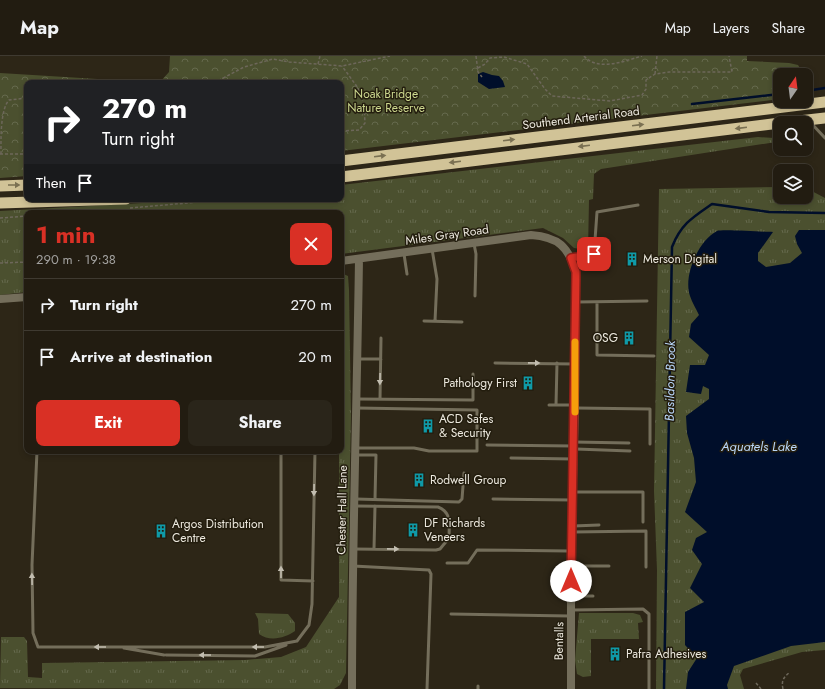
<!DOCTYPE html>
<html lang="en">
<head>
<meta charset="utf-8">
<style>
	:root { --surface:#221c11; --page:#2a251a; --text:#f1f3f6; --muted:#a2a19f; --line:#3f3a31; --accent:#d93025 }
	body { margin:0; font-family:Jost,sans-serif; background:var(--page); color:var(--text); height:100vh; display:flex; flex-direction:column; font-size:15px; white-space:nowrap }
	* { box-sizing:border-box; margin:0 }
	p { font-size:13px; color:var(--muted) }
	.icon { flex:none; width:22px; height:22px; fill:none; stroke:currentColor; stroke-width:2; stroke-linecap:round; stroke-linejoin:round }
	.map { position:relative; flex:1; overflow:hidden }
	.side { position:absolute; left:24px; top:154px; width:320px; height:244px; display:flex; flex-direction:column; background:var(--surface); border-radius:8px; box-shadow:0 2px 6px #0003,0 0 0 1px var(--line) }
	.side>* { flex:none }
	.hud { position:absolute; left:24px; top:24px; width:320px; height:122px; border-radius:8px; box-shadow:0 2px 6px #0003,0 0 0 1px var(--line); background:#202124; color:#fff; overflow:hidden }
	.needle { width:26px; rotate:14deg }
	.buttons { position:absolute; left:773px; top:12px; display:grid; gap:8px }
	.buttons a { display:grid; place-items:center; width:40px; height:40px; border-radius:8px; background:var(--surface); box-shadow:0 2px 6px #0003,0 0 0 1px var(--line); font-size:20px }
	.pin { position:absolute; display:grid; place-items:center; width:34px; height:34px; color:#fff; margin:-17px; border-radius:8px; box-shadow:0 2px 6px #0006 }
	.me { position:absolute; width:44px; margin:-22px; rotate:0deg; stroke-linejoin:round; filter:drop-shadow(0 0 3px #0008) }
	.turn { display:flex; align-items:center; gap:14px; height:84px; padding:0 12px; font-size:18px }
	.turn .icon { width:52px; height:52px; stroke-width:2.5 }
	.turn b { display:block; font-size:28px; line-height:34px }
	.then { display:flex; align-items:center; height:38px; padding:0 12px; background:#0003; gap:8px; font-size:15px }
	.round { display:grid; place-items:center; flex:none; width:42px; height:42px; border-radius:8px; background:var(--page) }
	.headline { display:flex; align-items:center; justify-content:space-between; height:68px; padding:0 12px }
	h1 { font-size:24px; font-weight:700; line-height:30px; color:var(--accent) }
	.action { display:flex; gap:8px; margin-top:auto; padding:8px 12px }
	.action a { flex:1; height:46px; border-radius:8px; background:var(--accent); color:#fff; font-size:16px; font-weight:700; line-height:46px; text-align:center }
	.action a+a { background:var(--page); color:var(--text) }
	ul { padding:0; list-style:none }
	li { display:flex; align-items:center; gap:12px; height:52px; padding:0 12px; border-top:1px solid var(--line) }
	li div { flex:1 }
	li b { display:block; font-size:15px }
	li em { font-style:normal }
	header { display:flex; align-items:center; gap:24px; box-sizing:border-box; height:56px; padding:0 20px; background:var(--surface); border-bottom:1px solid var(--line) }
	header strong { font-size:19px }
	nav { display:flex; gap:22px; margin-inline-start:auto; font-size:14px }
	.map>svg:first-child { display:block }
</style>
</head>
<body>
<header>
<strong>Map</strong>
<nav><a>Map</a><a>Layers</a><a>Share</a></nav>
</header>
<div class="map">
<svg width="825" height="633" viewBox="0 0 825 633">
	<defs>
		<pattern id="grass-tufts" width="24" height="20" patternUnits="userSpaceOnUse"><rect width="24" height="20" fill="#4b502f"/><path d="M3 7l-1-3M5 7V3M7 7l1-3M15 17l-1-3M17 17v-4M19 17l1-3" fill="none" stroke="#65694d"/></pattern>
		<pattern id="park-crowns" width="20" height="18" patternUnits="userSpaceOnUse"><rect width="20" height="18" fill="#4b502f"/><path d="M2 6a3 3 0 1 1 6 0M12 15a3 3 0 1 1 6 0" fill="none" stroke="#65694d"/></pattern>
	</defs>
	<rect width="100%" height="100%" fill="#2d2617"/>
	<path fill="url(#grass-tufts)" d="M758,81L774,82L776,86L601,113L594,118L593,143L589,144L588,194L574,192L563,182L543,172L341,198V157H27V236L0,239V155L213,143H341V129Z
		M780,131V141H806V132L825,142V594L802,596L743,613L740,619L744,633H656L657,514L654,435L659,133Z
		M341,217L348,220L349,234L351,360L346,617L340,629L334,633L0,632L1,581H24L27,585L28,621L42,622V607L245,604L281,601L306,591L339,541V395H341Z
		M255,557L288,558L295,567V575C285,582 270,586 259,578L258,563Z
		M579,557H633L640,559L643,566L638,567L639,583H591V620L583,621L577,618L575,604Z"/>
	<path fill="url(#park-crowns)" d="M170,0H747V5L789,7L798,9L801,14V19H780V43L341,95V27H27V120L0,122V17L146,26L161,25L169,16Z"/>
	<path fill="#000e2a" d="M483,16L492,19L499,20L503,25L505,31L489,33L478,26V18Z
		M799,174H825V586L791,590L734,610L727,629L728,633H686L688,616L697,602L685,589V556L704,546L690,532L702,508L692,494L696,482L707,476L685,456L696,426L694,402L687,377L686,360L709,343V333L703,330L701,338L686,336L690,309H705L709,299L689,281L691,268L699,259C696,253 692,246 690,240C683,220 698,185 717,175C722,173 764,176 773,176L758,197V205L766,211L790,207L802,197L797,188L795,180Z"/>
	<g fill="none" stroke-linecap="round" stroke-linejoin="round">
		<path stroke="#000e2a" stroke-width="2.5" d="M806,35L825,32
			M692,48L780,38
			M664,633L672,191C681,168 693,161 712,148L769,156L825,157"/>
		<path stroke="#6d675a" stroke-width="1.5" stroke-dasharray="3 2" stroke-linecap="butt" d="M476,0L478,16L482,21
			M584,0C598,16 624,5 642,0
			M318,8L320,0
			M478,12L485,8L490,2L504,1L527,8L545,33L552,40L610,45L642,39L646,33V24L655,18L669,16H732L729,0
			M655,18L657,0
			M214,27L244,11L273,3L289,6L342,10L390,0
			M341,75L359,74L365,67L364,48L358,32L342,10
			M0,98H27
			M1,98C1,84 0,54 9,44L27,42
			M130,152L233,143
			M65,157L104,154
			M0,162L27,160
			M0,207L27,206
			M756,627L761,633
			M783,633C781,624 784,621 790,616"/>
		<path stroke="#746e5b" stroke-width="3" d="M811,67L825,82
			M474,188L476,198L475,240
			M432,193L437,223L435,265
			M404,198L407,218
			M571,202L594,198L597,156L638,149
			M577,246L647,245
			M597,246V299L654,300
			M424,265L462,266
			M359,303H381
			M495,307L575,308
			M357,343L473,344V318
			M380,343L381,282
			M549,349H575
			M556,349L557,307
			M577,352L650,353V388
			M574,386L629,387
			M487,389L573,390
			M357,392H414L429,395H477V354L357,352
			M576,393L630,395
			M37,395L32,509L33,577L38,591H265L297,585L309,569L312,548L315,395
			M281,395V524L313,525
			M356,399H376L375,443
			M511,402L573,403
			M573,436H643V466
			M356,443L459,446L462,443L464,417
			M493,443L572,444
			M573,470L599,469
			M573,476L646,475V511
			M354,493L436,494L440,493L449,482C449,469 452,456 438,451L356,450
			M374,493L375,450
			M447,507H468L477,494L569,495
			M353,510L429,514L431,518L427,633
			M571,510H609
			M571,540H593
			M572,554L643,553L649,558V633
			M451,558L570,560
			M124,592L164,599
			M166,599L255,600L286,589
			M478,633V630"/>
		<path stroke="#746e5b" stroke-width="8" d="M341,205L531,179C559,181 568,191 576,216L575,352L571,495V633
			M0,243L27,241
			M352,633C352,490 357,346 359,203"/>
		<path stroke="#d1c397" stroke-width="11" d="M781,67L825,62
			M341,105L825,46
			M341,121L780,67
			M0,130L27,129
			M0,147L126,143"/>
	</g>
	<defs><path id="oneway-solid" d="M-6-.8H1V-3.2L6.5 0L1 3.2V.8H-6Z"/></defs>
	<g fill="#7a7052">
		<use href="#oneway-solid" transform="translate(638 69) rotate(-7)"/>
		<use href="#oneway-solid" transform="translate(741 72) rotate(173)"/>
		<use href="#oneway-solid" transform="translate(509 84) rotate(-7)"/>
		<use href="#oneway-solid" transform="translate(584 90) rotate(173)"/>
		<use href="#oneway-solid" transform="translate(380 100) rotate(-7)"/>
		<use href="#oneway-solid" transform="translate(455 106) rotate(173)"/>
		<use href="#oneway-solid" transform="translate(14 129)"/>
	</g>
	<g fill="#c2bdb0">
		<use href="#oneway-solid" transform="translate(534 307) rotate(1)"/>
		<use href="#oneway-solid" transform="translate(380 323) rotate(91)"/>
		<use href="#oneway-solid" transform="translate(314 434) rotate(91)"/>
		<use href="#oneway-solid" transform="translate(393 493) rotate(1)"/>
		<use href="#oneway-solid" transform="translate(281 516) rotate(-90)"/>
		<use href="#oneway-solid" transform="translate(32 523) rotate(-91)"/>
		<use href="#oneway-solid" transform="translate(100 591) rotate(-180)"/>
		<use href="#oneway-solid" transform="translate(258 591) rotate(-180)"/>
		<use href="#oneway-solid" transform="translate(205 599) rotate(180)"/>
	</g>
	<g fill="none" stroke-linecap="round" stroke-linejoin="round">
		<g stroke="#8d1f18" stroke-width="10">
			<path id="route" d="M571,525L576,216L571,202L594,198"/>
		</g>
		<use href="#route" stroke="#d93025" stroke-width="7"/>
		<path stroke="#f59e0b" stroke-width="7" d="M575,356V286"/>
	</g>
	<defs>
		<g id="building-bare" transform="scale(1.08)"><path d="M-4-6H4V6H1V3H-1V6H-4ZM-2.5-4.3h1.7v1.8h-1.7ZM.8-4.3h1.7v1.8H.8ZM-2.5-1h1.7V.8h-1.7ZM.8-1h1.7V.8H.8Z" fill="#0f9aa8" stroke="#231d0e" stroke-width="2.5" paint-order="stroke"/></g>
	</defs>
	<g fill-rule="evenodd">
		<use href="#building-bare" x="632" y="203"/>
		<use href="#building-bare" x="629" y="282"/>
		<use href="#building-bare" x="528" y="327"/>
		<use href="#building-bare" x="428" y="370"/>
		<use href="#building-bare" x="419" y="424"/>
		<use href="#building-bare" x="413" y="474"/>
		<use href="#building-bare" x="161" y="475"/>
		<use href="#building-bare" x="615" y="598"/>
	</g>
	<g text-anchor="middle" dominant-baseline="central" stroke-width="3" stroke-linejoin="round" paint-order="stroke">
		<g font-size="12" fill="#cdd88f" stroke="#231d0e">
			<text x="386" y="38">Noak Bridge<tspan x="386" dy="14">Nature Reserve</tspan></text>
		</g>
		<g font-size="12" fill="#ece8de" stroke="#231d0e">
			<text transform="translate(581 62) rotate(-7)">Southend Arterial Road</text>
			<text transform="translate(447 179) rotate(-8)">Miles Gray Road</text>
			<text transform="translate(342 454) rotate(-89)">Chester Hall Lane</text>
			<text transform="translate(559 585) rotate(-89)">Bentalls</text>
		</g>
		<g font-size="12" fill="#ece8de" stroke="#231d0e" text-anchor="start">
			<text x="643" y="203">Merson Digital</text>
			<text x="618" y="282" text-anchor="end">OSG</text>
			<text x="517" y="327" text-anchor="end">Pathology First</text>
			<text x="439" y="363">ACD Safes<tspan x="439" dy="14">&amp; Security</tspan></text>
			<text x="430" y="424">Rodwell Group</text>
			<text x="424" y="467">DF Richards<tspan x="424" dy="14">Veneers</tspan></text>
			<text x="172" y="468">Argos Distribution<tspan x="172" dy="14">Centre</tspan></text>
			<text x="626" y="598">Pafra Adhesives</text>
		</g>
		<g font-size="13" font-style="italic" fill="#b8d5f7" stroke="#231d0e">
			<text transform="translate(670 325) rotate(-89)">Basildon Brook</text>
			<text x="759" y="390">Aquatels Lake</text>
		</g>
	</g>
</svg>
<div class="buttons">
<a><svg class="needle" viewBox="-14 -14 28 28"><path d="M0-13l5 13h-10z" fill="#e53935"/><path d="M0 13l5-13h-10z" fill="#a2a19f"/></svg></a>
<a><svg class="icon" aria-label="search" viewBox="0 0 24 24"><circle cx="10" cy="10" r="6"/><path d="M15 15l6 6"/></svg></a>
<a><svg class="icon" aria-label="layers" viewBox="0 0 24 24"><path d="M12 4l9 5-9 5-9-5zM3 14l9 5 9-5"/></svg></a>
</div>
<div class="pin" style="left:594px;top:198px;background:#d93025"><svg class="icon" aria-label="arrive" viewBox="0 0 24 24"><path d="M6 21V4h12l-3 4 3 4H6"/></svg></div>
<svg class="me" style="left:571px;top:525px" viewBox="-20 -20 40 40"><circle r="19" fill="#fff"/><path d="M0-13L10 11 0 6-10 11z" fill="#d93025"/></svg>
<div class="hud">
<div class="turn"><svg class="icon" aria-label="right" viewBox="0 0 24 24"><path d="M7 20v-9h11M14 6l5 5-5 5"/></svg><div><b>270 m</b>Turn right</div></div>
<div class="then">Then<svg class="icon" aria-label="arrive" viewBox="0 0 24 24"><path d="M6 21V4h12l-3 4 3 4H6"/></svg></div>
</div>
<section class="side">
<div class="headline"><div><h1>1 min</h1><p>290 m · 19:38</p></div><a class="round" style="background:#d93025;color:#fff"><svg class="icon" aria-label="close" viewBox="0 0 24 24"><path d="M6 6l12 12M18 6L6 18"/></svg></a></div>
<ul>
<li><svg class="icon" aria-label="right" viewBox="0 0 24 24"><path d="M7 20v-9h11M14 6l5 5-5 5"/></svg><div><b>Turn right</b></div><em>270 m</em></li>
<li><svg class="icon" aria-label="arrive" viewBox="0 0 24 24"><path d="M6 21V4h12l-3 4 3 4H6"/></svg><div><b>Arrive at destination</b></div><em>20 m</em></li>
</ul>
<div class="action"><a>Exit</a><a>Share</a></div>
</section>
</div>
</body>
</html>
